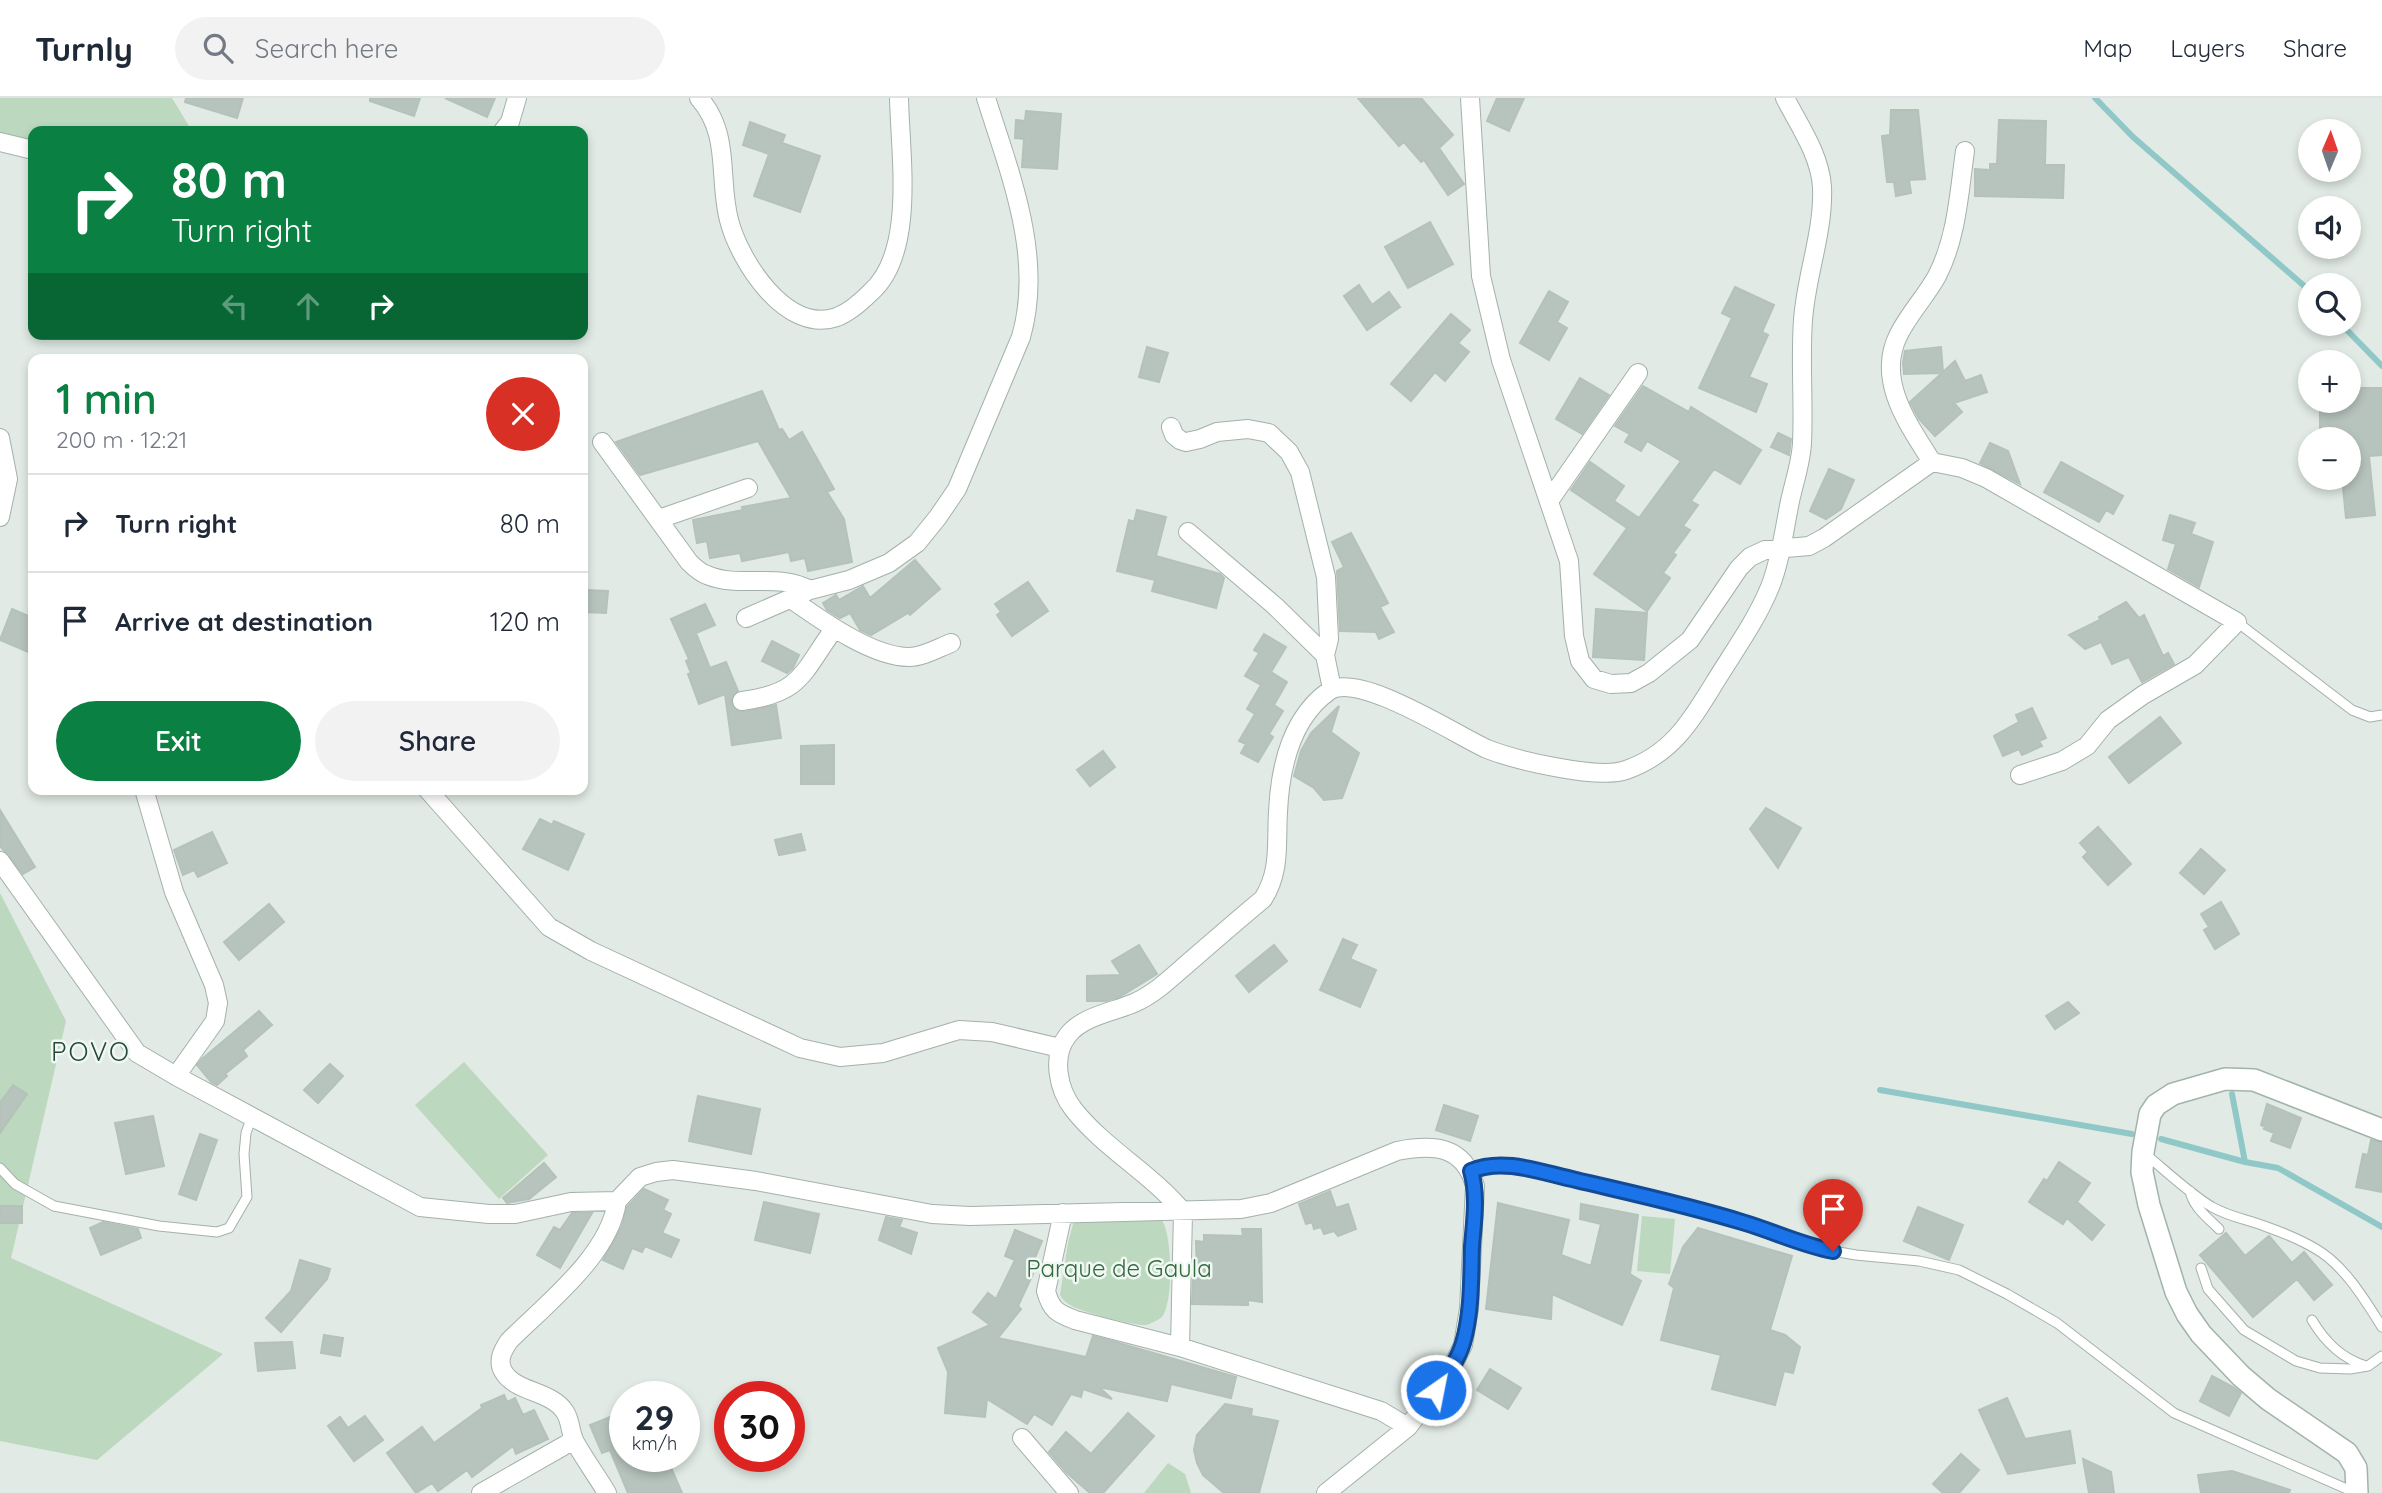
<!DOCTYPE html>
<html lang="en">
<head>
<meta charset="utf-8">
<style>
	:root { --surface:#fff; --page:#f2f2f3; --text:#1f2937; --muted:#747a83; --line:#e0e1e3; --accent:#0b8043 }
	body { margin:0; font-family:Quicksand,sans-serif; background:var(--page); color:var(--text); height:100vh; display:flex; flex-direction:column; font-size:26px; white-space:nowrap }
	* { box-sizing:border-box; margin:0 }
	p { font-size:23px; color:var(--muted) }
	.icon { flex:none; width:38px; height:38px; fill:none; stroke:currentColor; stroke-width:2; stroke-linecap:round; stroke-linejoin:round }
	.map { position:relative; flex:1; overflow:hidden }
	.drawer { position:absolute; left:28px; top:256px; width:560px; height:441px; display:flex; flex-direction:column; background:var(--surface); border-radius:14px; box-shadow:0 4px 10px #0003 }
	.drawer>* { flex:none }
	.hud { position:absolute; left:28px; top:28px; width:560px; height:214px; border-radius:14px; box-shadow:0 4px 10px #0003; background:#0b8043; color:#fff; overflow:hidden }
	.needle { width:46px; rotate:2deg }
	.fabs { position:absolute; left:2298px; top:21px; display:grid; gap:14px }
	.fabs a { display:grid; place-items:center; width:63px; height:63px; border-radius:50%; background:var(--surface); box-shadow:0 4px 10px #0003; font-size:35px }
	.speed { position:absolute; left:609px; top:1283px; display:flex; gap:14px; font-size:35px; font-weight:700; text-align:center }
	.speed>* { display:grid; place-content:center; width:91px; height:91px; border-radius:50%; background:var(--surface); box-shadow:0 4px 10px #0003; line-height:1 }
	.speed small { font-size:18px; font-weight:400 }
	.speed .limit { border:10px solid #d22; background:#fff; color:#111 }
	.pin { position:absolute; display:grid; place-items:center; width:60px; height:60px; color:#fff; margin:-72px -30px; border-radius:50% 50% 50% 0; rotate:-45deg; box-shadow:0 0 7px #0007 }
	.pin .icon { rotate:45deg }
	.me { position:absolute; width:77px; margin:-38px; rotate:33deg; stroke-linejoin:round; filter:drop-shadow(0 0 5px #0008) }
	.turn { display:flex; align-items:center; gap:24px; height:147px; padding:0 28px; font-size:32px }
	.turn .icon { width:91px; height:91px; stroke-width:2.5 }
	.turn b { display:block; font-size:49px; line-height:60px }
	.lanes { display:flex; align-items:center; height:66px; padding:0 28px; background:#0003; justify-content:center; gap:35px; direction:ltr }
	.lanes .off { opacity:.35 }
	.round { display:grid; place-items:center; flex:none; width:74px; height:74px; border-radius:37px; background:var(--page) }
	.overview { display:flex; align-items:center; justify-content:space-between; height:119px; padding:0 28px }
	h1 { font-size:42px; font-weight:600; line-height:52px; color:var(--accent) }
	.button { display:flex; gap:14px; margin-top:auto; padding:14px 28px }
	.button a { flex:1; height:80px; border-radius:42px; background:var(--accent); color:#fff; font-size:28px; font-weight:600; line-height:80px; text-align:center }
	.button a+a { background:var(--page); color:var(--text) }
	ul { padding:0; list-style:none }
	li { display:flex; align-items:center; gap:21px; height:98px; padding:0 28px; border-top:2px solid var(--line) }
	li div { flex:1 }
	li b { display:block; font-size:26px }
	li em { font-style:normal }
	header { display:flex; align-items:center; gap:42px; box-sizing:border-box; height:98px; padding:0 35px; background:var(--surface); border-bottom:2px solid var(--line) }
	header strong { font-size:33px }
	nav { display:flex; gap:38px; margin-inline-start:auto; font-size:24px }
	.search { width:490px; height:63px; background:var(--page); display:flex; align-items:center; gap:18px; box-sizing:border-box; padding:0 24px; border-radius:38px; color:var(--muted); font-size:26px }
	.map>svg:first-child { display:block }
</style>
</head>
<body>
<header>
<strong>Turnly</strong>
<div class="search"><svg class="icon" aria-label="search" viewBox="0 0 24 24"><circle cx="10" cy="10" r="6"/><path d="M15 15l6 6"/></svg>Search here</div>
<nav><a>Map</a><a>Layers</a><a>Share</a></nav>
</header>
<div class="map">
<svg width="2382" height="1395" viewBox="0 0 2382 1395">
	<rect width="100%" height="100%" fill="#e1eae4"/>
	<path fill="#bcd8bf" d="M0,0H172L192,33H33V44L0,39Z
		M0,795L66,923L11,1160L223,1256L97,1362L0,1343Z
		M464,964L548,1057L499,1101L415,1007Z
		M1642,1118L1675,1121L1670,1176L1637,1173Z
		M1160,1120C1173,1131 1174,1208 1161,1220C1158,1222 1150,1226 1146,1227C1134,1228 1083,1214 1072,1208C1066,1205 1063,1202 1060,1197L1068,1145L1073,1126L1082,1121Z
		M1168,1365L1185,1376L1191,1395H1144Z"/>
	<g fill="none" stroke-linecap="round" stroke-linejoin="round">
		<path stroke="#8fc8c7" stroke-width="6" d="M2095,0L2133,39L2310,193
			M2341,226L2382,268
			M1880,992L2132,1036
			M2232,996L2245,1064
			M2161,1041L2245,1064L2278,1070L2382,1129"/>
	</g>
	<path fill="#b7c4bd" stroke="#b4c2ba" stroke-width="2" d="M186,0H243L237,20L185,4Z
		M370,0H420L414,18L370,3Z
		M445,0H495L487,19Z
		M1358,0H1421L1453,37L1439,50L1464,86L1448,97L1424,62L1421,64L1404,44L1399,48Z
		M1497,0H1524L1509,33L1487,23Z
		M1891,12H1918L1925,81L1909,82L1911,95L1896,98L1894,84H1887L1882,38L1890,37Z
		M1026,13L1061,16L1057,71L1022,69L1024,41L1015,40L1016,22L1025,23Z
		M1999,22L2046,23L2045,67H2064L2063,100L1975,98V71L1990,72V66H1997Z
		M750,24L785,37L782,45L820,58L800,114L754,98L769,56L743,47Z
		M1430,124L1453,166L1408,190L1385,149Z
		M1359,187L1372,207L1389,194L1400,209L1367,232L1344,198Z
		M1735,189L1774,207L1762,234L1768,237L1749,279L1767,286L1756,314L1699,290L1732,220L1722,215Z
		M1549,193L1568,204L1557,224L1567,230L1549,262L1520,245Z
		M1451,216L1470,232L1458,245L1469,254L1445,283L1435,274L1411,303L1391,286Z
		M1147,249L1168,255L1159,284L1139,279Z
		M1941,249L1943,274L1955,263L1965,283L1981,277L1987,294L1954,305L1962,314L1935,338L1919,321L1910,304L1942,275L1904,276L1903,265L1905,253Z
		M1580,280L1609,297L1582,336L1556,321Z
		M1643,288L1689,314L1691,309L1761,352L1740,386L1714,371L1691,403L1698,407L1683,428L1690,432L1673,455L1676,457L1663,475L1670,480L1647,513L1594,476L1627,430L1571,392L1590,364L1624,388L1614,403L1639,420L1681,363L1647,343L1641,353L1625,344L1630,336L1615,328Z
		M2348,290H2382V357L2369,358L2375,417L2346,420L2342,380H2348V341H2320V303H2348Z
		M762,293L779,332L782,331L789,342L802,334L834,391L827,394L844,421L852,464L808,473L805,460L791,463L789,454L742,463L740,455L710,460L707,443L697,445L693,422L743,412L742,409L791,400L758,343L640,377L616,344Z
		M1778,335L1791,341L1789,357L1771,349Z
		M1990,345L2008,353L2020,386L1980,365Z
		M2061,364L2123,398L2113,416L2106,412L2099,424L2044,394Z
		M1829,371L1854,382L1841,411L1826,421L1810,413Z
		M1137,412L1166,419L1156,458L1220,476L1224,480L1216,510L1152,493L1155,482L1117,473L1129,422L1134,424Z
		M2170,417L2195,425L2191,436L2213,444L2199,489L2168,471L2176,446L2163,442Z
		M1351,435L1388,505L1380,509L1394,534L1379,541L1376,534L1340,533L1337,473L1344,469L1332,444Z
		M915,462L940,491L910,517L908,515L871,537L860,532L850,515L840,520L827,512L823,505L836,497L839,502L863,488L870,500Z
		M1028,484L1048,513L1012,538L997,517L1001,514L995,506Z
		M585,492L608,493L606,515L584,514Z
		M2126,504L2139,520L2144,517L2163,558L2168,555L2174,566L2142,584L2129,559L2112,566L2101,544L2085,551L2069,537L2100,522L2099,519Z
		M705,506L715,527L696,535L710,570L726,564L738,593L732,599L731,604L738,613L744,614L776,607L781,640L732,647L725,596L699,606L688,576L691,575L686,563L689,561L671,521Z
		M12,511L33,520V556L0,542Z
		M1596,511L1647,515L1644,562L1593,559Z
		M1264,536L1286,549L1271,574L1287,584L1274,607L1283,613L1269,636L1273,639L1258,664L1241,655L1246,646L1239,643L1255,616L1247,611L1261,587L1245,578L1259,555L1254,552Z
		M772,543L799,557L793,570L787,575L762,563Z
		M1339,608L1331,634L1359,655L1342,700L1324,702L1314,690L1294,678L1301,653L1311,635Z
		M2032,610L2046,640L2039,643L2042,648L2022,657L2019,651L2003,658L1994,638L2019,624L2016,617Z
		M2160,619L2181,645L2129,685L2109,659Z
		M834,647V686H801V648Z
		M1103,653L1115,669L1090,688L1077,672Z
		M1766,710L1801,730L1778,770L1750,731Z
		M0,712L35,769L23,776L0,748Z
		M540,721L552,727L554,723L584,736L568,772L523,751Z
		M2098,729L2131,766L2108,787L2083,759L2088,754L2080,745Z
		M212,734L227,765L198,779L194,772L183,777L174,752Z
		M801,736L805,752L779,757L775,742Z
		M2201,751L2225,772L2204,796L2180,775Z
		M2221,804L2239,836L2215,851L2204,832L2209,829L2201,816Z
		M269,806L284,824L239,862L224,844Z
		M1343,841L1357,847L1350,861L1376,872L1360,909L1320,892Z
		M1139,847L1157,876L1121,898L1106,903H1087V878L1121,877L1112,863Z
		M1274,847L1287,863L1249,894L1236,878Z
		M2068,904L2079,915L2055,931L2046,918Z
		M259,913L272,927L243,952L247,958L225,976L227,978L217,987L211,984L197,967L202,961Z
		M330,966L343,978L318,1005L304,992Z
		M13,987L27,996L0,1035V1005Z
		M698,998L760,1011L751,1056L689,1043Z
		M2267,1006L2301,1020L2290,1050L2271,1043L2274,1035L2264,1031L2265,1029L2261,1027Z
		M1444,1007L1478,1018L1470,1043L1436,1032Z
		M153,1018L164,1068L126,1076L115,1025Z
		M200,1036L217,1042L196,1102L179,1096Z
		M2371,1042L2382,1045V1094L2356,1089L2363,1056L2368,1057Z
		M2059,1064L2090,1085L2077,1104L2104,1127L2092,1142L2067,1120L2063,1126L2029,1104L2044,1081L2047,1083Z
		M544,1065L556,1079L529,1101L507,1105L503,1100Z
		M644,1091L668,1102L663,1112L671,1116L662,1135L679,1142L671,1159L645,1148L642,1154L632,1150L623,1171L603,1162L622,1128L627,1109Z
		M1330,1093L1336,1110L1348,1106L1356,1131L1338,1138L1334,1133L1324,1136L1321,1129L1314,1131L1312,1124L1306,1126L1299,1106Z
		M764,1104L819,1116L810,1155L755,1142Z
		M1498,1105L1569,1122L1561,1157L1591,1168L1601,1126L1580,1121L1581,1106L1638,1117L1630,1176L1641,1183L1622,1227L1552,1196L1551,1221L1486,1211Z
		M0,1108H22V1125H0Z
		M1918,1109L1963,1127L1949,1162L1904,1143Z
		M572,1115H592L560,1170L537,1157L554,1129L560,1132Z
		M886,1119L902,1122L899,1129L917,1135L911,1156L879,1142Z
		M103,1124L138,1131L141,1140L101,1157L90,1130Z
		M1698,1130L1792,1158L1770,1232L1785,1237L1800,1249L1793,1275L1784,1273L1775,1307L1712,1291L1721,1257L1661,1242L1674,1190L1669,1186L1683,1149Z
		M1242,1131H1261L1262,1204L1248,1202V1207L1192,1206L1193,1178H1197L1196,1143L1204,1144V1137L1243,1138Z
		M1015,1132L1042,1143L1029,1174L1033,1176L1018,1208L1021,1211L998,1240L1086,1259L1093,1238L1112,1243L1236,1279L1231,1300L1171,1286L1167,1303L1099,1289L1112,1301L1083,1291L1081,1299L1071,1296L1052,1327L1034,1316L1027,1326L987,1301L985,1319L945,1315L948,1274L938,1250L990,1227L973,1214L988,1195L996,1201L1015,1162L1005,1158Z
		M2226,1135L2245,1158L2269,1138L2292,1165L2304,1154L2332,1187L2314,1202L2297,1181L2253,1219L2200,1157Z
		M300,1162L330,1171L327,1181L281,1234L266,1220L291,1193Z
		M324,1237L343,1240L340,1258L321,1255Z
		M292,1244L295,1270L258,1273L255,1245Z
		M1490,1271L1521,1290L1508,1311L1477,1292Z
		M2212,1278L2233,1289L2241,1295L2229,1318L2200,1303Z
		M504,1297L507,1304L515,1300L523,1317L534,1312L548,1341L516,1356L513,1348L472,1379L467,1372L438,1393L432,1385L416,1395L387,1355L422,1329L434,1345L482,1310L481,1307Z
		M2007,1300L2025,1341L2070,1333L2075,1365L2008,1376L1979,1312Z
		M1225,1306L1252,1311L1251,1318L1278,1323L1259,1395H1224L1203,1377L1197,1365L1194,1352L1197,1337Z
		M625,1313V1358H666L682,1395H628L610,1352L602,1355L590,1327Z
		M1128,1315L1154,1338L1103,1395H1090L1067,1375L1049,1354L1066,1334L1091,1356Z
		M365,1318L383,1342L354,1363L328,1328L340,1319L348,1330Z
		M1961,1356L1979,1372L1959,1395H1943L1933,1386Z
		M2083,1361L2111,1374L2114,1395H2089Z
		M2232,1373L2290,1392L2289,1395H2201L2198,1377Z"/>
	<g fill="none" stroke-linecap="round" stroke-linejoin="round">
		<g stroke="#a4b1aa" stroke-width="11">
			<path id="service" d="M2237,524L2352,612L2370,619L2382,617
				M2144,1055C2165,1072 2190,1096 2212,1109C2232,1120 2247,1121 2267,1129C2284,1135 2301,1142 2316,1151C2344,1167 2365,1202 2382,1229
				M0,1070L15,1086L54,1108L159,1128L217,1134L229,1130L247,1099L244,1056L246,1035L252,1018
				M1471,1073L1483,1068H1512L1676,1105L1746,1125L1810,1149L1856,1157L1919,1163L1959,1172L2007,1196L2057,1225L2174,1315L2356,1395
				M2190,1093C2193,1109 2208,1120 2219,1131
				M2201,1170L2208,1191L2244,1232L2296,1263L2320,1270L2350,1271L2368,1268L2382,1258
				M2312,1222C2325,1244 2341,1260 2366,1268"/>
		</g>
		<g stroke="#a4b1aa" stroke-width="20">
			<path id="minor" d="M699,0C731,36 718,80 729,122C739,162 786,237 837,219C850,214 861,204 871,194C916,154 900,56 899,0
				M1470,0L1481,178L1501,262L1569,463L1574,538L1580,563L1594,581L1611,586L1631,585L1649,575L1690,542L1739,470L1750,459L1765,452L1809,448L1824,440L1932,364L1962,370L1986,380L2237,524L2195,567L2143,597L2108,622L2087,648L2062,663L2020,677
				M503,33L510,24L517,0
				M0,44L33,52
				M1171,329L1174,337L1180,342L1186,344L1200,341L1217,334L1248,331L1269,335L1289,354L1300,374L1326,479L1329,541L1325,557
				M0,340L8,381L0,419
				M602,344L689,464C694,469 700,475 707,477C740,491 778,474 810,492
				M1932,364C1909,327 1875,282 1899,236C1909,216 1926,198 1937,178C1957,139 1959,95 1965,53
				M1549,403L1638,275
				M659,421L748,390
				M1188,434L1275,508L1325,557L1332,591
				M791,501C821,522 872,559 909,559C923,559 938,550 951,545
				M746,520L810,492L849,482L889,465L917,445L938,419L957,391L1021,239C1044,159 1010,76 986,0
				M742,603C802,595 802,575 834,531
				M144,691L174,794L214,887L218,905L215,923L176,978
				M427,691L549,829L591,853L800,950L840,959L883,955L959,932L992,934L1060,950
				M0,763L137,955L176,978L420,1109L489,1116H515L571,1104L617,1103L640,1079L656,1074L673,1072L756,1083L932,1116L970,1118L1241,1111L1271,1105L1397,1053C1433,1046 1464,1047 1475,1088L1469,1211L1463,1247L1450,1273L1408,1329L1326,1395
				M1063,1115L1046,1193C1051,1212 1057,1215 1075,1222L1180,1249L1381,1313L1408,1329
				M1180,1249L1183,1114C1151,1075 1105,1051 1074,1012C1058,992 1051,958 1068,937C1083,918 1113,914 1134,905C1157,895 1175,876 1194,860C1217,840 1240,820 1263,801C1281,773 1276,745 1278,714C1280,670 1291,620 1329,593C1358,573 1456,637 1487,651C1515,662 1598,682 1626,672C1672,656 1691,623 1715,584C1734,553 1756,523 1770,489C1780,464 1784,434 1789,408C1793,387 1801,366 1802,345C1804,304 1800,263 1803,222C1806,178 1824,133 1822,89C1820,57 1799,27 1785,0
				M1022,1340L1069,1395
				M481,1395L574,1342
				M607,1395C597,1378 585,1362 575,1344C570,1335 571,1323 565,1314C551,1292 515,1295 503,1273C497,1262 503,1252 509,1243C546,1206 610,1157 617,1103"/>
		</g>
		<g stroke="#a1b4aa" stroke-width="24">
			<path id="secondary" d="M2357,1395L2356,1370L2347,1355L2268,1301L2241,1278L2201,1236L2187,1216L2176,1194L2149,1107L2142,1074L2143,1054L2150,1016L2156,1007L2173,996L2225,981L2254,982L2382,1032"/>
		</g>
		<use href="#service" stroke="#fff" stroke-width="9"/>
		<use href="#minor" stroke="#fff" stroke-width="18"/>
		<use href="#secondary" stroke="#fff" stroke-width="21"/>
	</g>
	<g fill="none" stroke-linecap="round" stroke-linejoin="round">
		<g stroke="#114b97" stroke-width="18">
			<path id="route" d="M1436,1292C1446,1278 1458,1262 1463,1245C1472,1214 1471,1180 1472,1148C1474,1123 1478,1097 1471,1073C1504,1059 1543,1075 1576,1082C1631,1095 1687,1107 1742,1124C1773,1133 1801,1147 1833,1153"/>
		</g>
		<use href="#route" stroke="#1a73e8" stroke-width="12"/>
	</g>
	<g text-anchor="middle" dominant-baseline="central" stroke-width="5" stroke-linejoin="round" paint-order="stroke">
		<g font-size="24" fill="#336a3e" stroke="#f1f7f3">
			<text x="1119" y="1170">Parque de Gaula</text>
		</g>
		<g font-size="26" letter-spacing="2" fill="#224837" stroke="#f1f7f3">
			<text x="91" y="953">POVO</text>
		</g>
	</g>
</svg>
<div class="fabs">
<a><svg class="needle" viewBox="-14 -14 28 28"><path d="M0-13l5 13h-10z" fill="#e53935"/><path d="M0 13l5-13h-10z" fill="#747a83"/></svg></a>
<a><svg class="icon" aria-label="sound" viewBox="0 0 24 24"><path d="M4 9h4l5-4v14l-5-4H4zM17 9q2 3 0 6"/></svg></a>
<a><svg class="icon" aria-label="search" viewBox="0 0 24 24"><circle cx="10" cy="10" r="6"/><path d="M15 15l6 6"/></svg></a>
<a>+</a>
<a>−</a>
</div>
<div class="speed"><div>29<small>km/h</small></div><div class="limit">30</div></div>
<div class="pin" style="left:1833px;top:1153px;background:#d93025"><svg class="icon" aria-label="arrive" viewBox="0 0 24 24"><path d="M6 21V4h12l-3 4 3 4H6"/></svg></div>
<svg class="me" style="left:1436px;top:1292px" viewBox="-20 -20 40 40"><circle r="17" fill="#1a73e8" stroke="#fff" stroke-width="3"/><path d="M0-11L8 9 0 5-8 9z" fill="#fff"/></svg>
<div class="hud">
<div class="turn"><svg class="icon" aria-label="right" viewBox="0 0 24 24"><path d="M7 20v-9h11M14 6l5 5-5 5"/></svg><div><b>80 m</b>Turn right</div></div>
<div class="lanes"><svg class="icon off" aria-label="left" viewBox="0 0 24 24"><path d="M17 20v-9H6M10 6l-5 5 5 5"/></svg><svg class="icon off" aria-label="ahead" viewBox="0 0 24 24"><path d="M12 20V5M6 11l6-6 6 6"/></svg><svg class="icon" aria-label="right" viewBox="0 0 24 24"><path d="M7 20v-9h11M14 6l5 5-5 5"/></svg></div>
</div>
<section class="drawer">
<div class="overview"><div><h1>1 min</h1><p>200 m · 12:21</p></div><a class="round" style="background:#d93025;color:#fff"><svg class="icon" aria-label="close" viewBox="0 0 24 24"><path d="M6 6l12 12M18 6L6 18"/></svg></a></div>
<ul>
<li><svg class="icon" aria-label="right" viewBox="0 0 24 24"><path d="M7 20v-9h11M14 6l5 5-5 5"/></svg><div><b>Turn right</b></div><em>80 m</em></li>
<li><svg class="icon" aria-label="arrive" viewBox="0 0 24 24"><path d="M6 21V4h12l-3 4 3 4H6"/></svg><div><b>Arrive at destination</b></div><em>120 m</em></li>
</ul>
<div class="button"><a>Exit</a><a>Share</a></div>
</section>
</div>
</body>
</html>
